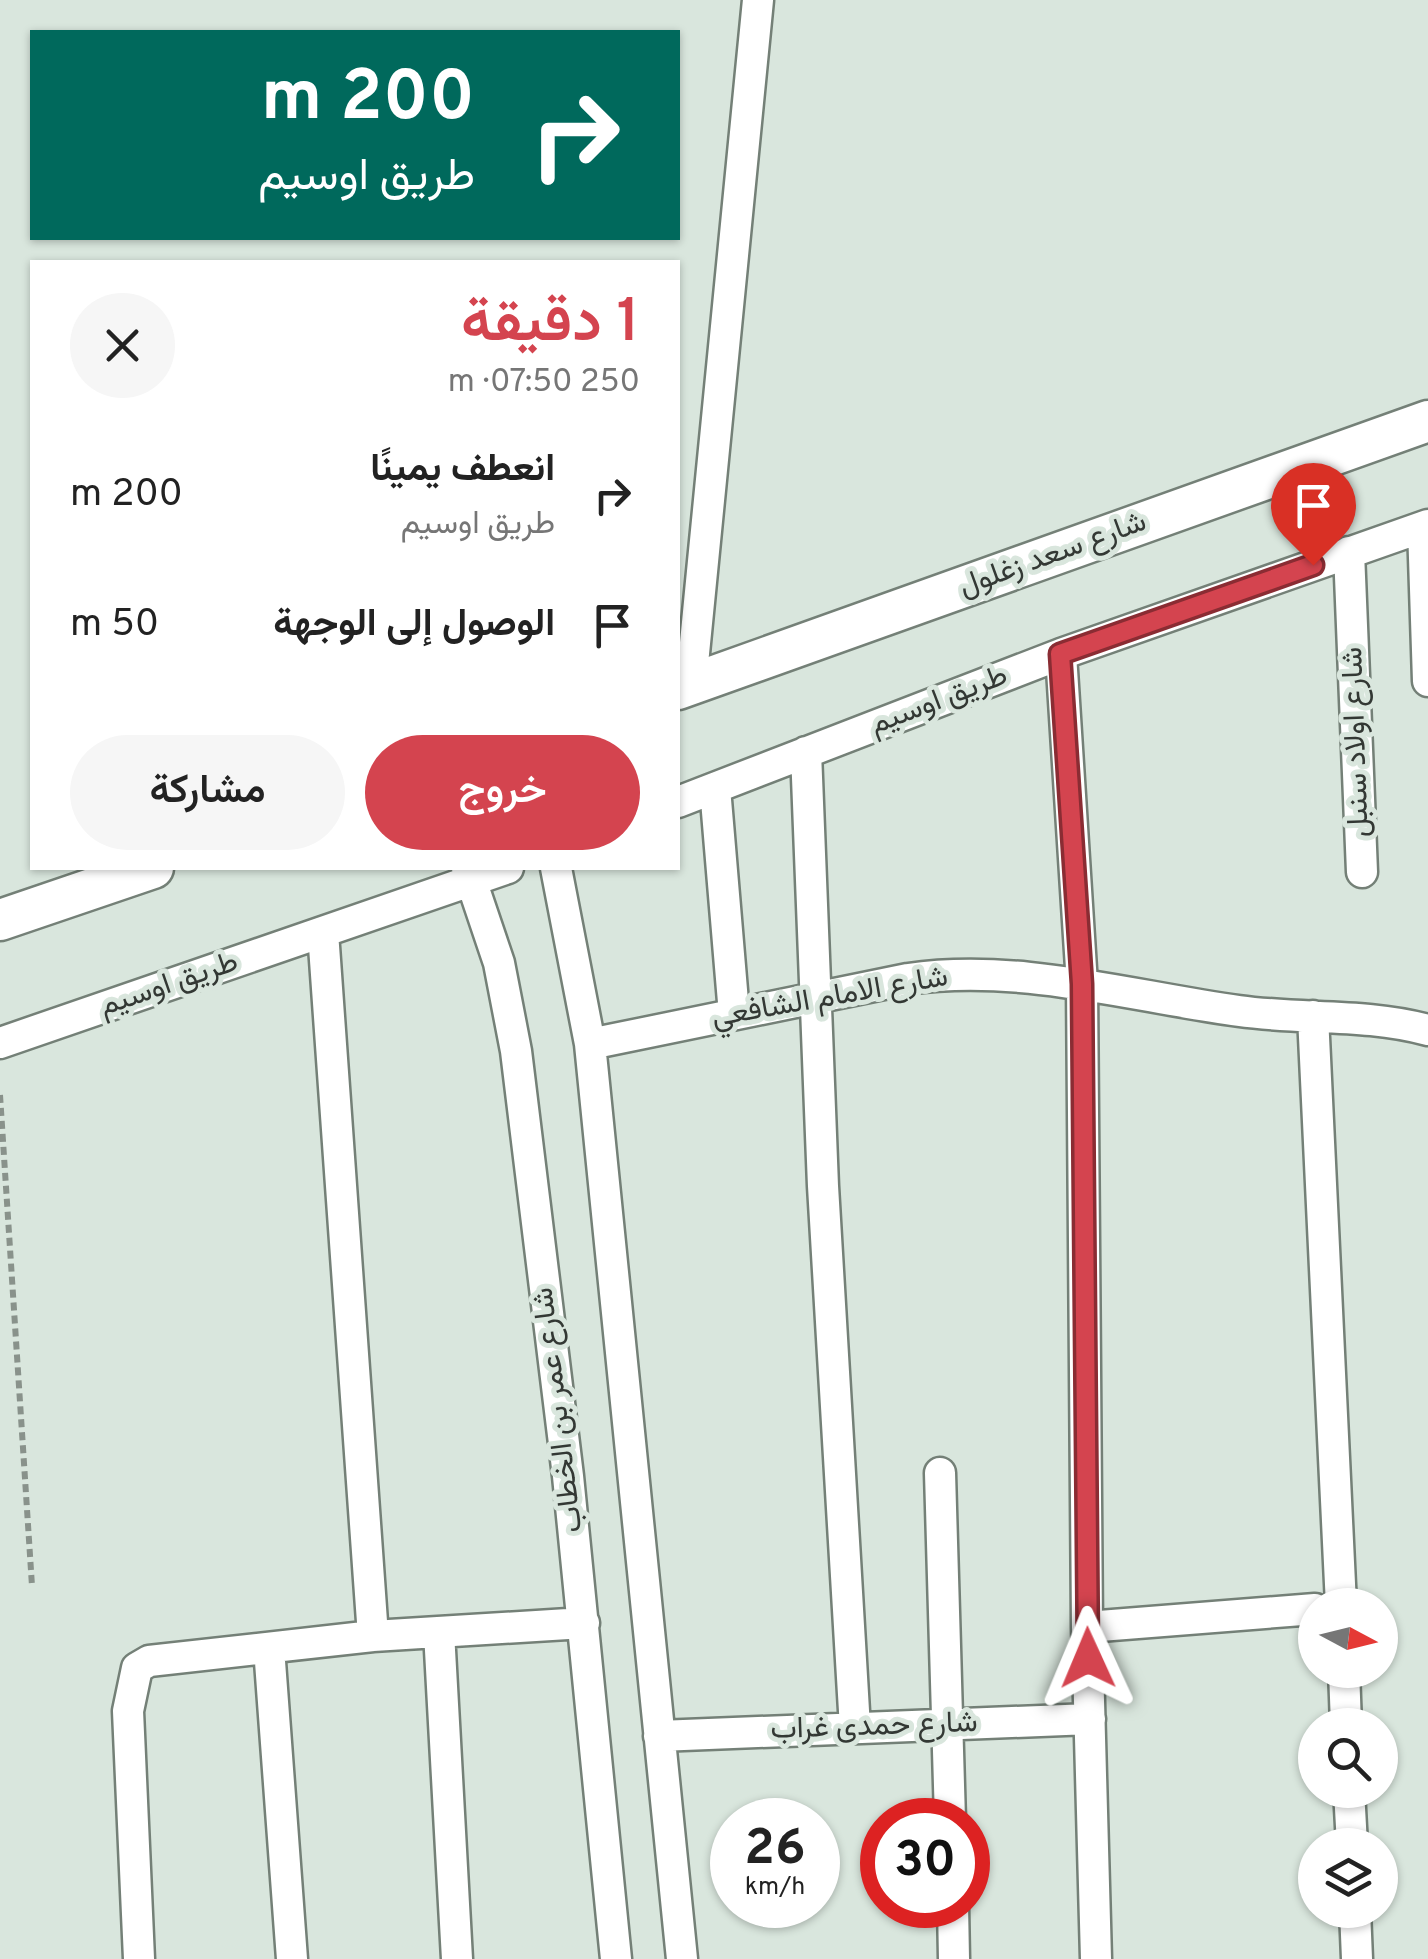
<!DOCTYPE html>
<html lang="ar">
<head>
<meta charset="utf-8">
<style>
	:root { --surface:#fff; --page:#f6f6f6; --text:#222; --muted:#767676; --accent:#d4444f }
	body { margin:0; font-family:Overpass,Vazirmatn,sans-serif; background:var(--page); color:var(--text); direction:rtl; height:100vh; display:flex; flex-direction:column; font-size:38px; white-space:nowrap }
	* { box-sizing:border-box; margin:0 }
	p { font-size:32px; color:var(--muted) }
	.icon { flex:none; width:55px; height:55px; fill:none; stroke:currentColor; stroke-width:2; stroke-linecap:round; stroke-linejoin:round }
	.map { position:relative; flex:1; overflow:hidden; direction:ltr }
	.details { position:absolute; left:30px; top:260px; width:650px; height:610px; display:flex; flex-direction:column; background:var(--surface); border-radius:0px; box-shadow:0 2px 8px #0004; direction:rtl }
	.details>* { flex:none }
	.hud { position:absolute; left:30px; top:30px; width:650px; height:210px; border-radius:0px; box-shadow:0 2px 8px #0004; direction:rtl; background:#00695c; color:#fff; overflow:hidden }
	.needle { width:65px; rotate:97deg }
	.tools { position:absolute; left:1298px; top:1588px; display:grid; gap:20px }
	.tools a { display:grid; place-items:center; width:100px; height:100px; border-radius:50%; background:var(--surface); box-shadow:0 2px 8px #0004; font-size:50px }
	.speed { position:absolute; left:710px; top:1798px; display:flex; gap:20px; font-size:50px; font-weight:700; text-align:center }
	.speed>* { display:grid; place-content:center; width:130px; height:130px; border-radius:50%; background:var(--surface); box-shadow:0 2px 8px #0004; line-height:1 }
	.speed small { font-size:25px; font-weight:400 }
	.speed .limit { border:15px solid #d22; background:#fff; color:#111 }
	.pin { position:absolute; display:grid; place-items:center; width:85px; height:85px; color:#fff; margin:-102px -42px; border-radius:50% 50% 50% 0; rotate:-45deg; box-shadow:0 0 10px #0007 }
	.pin .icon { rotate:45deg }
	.me { position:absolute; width:110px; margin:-55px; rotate:359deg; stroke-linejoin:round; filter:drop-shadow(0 0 8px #0008) }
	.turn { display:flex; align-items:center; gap:35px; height:210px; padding:0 40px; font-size:45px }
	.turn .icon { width:130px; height:130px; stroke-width:2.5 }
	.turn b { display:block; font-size:70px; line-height:85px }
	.round { display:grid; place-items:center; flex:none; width:105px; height:105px; border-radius:52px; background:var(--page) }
	.head { display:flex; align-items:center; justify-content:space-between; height:170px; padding:0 40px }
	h1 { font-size:60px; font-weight:600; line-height:75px; color:var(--accent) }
	.action { display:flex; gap:20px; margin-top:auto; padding:20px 40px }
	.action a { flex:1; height:115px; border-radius:60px; background:var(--accent); color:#fff; font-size:40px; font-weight:600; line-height:115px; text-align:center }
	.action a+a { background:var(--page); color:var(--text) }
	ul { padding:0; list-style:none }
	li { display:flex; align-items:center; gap:30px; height:130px; padding:0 40px }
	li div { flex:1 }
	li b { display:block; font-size:38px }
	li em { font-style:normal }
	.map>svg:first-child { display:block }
</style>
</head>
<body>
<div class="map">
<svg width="1428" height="1959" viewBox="0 0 1428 1959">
	<rect width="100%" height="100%" fill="#d9e6dd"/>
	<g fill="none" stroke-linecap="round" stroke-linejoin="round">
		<g stroke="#748077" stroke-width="35">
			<path id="minor" d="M1423,527L1428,681
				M1349,552L1362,872
				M1061,654L1082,984L1087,1627L1096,1959
				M691,684L758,0
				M806,752L823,1186L855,1728
				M715,788L734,1014
				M678,802L1061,654L1428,525
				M467,868L499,963L516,1051L568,1476L616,1959
				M556,868L590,1044L682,1959
				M323,932L373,1636
				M1313,1016L1341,1605
				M0,1043L508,868
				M590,1044L908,979C1019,963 1129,996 1239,1011C1303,1020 1365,1013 1428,1030
				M940,1473L950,1820
				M1087,1627L1315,1609
				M439,1632L457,1959
				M269,1648L292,1959
				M1344,1670L1346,1725
				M659,1736L1090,1719
				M1349,1790L1352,1845
				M953,1905L954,1959
				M1355,1910L1357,1959
				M139,1959L128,1711L137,1668L149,1661L373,1636L584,1623"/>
		</g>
		<g stroke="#748077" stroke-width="45">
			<path id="tertiary" d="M678,689L1428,421
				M0,920L153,868"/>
		</g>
		<path stroke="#89928b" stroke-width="6" stroke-dasharray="8 5" stroke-linecap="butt" d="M0,1095L32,1586"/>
		<use href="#minor" stroke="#fff" stroke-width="30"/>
		<use href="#tertiary" stroke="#fff" stroke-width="40"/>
	</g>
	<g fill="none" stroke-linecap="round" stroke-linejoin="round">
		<g stroke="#8a2c33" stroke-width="25">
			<path id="route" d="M1088,1658L1082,984L1060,654L1313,565"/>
		</g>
		<use href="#route" stroke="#d4444f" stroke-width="18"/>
	</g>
	<g text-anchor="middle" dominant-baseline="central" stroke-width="10" stroke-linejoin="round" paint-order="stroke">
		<g font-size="30" fill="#333834" stroke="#d9e6dd">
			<text transform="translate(1053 555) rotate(-20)">شارع سعد زغلول</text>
			<text transform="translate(939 701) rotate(-21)">طريق اوسيم</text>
			<text transform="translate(1357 742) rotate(-92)">شارع اولاد سنبل</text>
			<text transform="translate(169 985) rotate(-19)">طريق اوسيم</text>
			<text transform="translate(830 998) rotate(-10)">شارع الامام الشافعي</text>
			<text transform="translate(559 1410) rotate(-97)">شارع عمر بن الخطاب</text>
			<text transform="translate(874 1727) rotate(-2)">شارع حمدى غراب</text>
		</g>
	</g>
</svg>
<div class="tools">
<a><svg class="needle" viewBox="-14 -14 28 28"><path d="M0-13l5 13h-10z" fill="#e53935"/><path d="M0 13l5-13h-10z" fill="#767676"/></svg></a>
<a><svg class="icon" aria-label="search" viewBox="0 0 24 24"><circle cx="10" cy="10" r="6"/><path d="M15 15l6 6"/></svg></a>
<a><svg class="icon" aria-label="layers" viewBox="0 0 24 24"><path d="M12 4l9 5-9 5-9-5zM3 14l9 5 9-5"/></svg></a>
</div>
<div class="speed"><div>26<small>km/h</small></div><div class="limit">30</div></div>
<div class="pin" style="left:1313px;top:565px;background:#d93025"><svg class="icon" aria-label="arrive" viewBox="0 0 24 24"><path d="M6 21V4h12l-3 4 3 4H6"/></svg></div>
<svg class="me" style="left:1088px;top:1658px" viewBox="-20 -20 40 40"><path d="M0-17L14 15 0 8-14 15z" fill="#d4444f" stroke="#fff" stroke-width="4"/></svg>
<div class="hud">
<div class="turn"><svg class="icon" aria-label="right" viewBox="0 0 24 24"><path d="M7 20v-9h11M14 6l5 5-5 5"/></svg><div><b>200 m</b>طريق اوسيم</div></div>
</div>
<section class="details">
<div class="head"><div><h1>1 دقيقة</h1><p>250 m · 07:50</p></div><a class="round"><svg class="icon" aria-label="close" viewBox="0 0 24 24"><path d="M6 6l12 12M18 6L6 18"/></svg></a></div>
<ul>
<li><svg class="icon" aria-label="right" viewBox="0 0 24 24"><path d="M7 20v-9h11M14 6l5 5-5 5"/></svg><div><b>انعطف يمينًا</b><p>طريق اوسيم</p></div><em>200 m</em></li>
<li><svg class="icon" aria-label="arrive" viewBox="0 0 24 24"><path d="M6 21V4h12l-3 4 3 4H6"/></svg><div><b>الوصول إلى الوجهة</b></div><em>50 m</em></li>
</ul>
<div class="action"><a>خروج</a><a>مشاركة</a></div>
</section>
</div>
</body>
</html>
